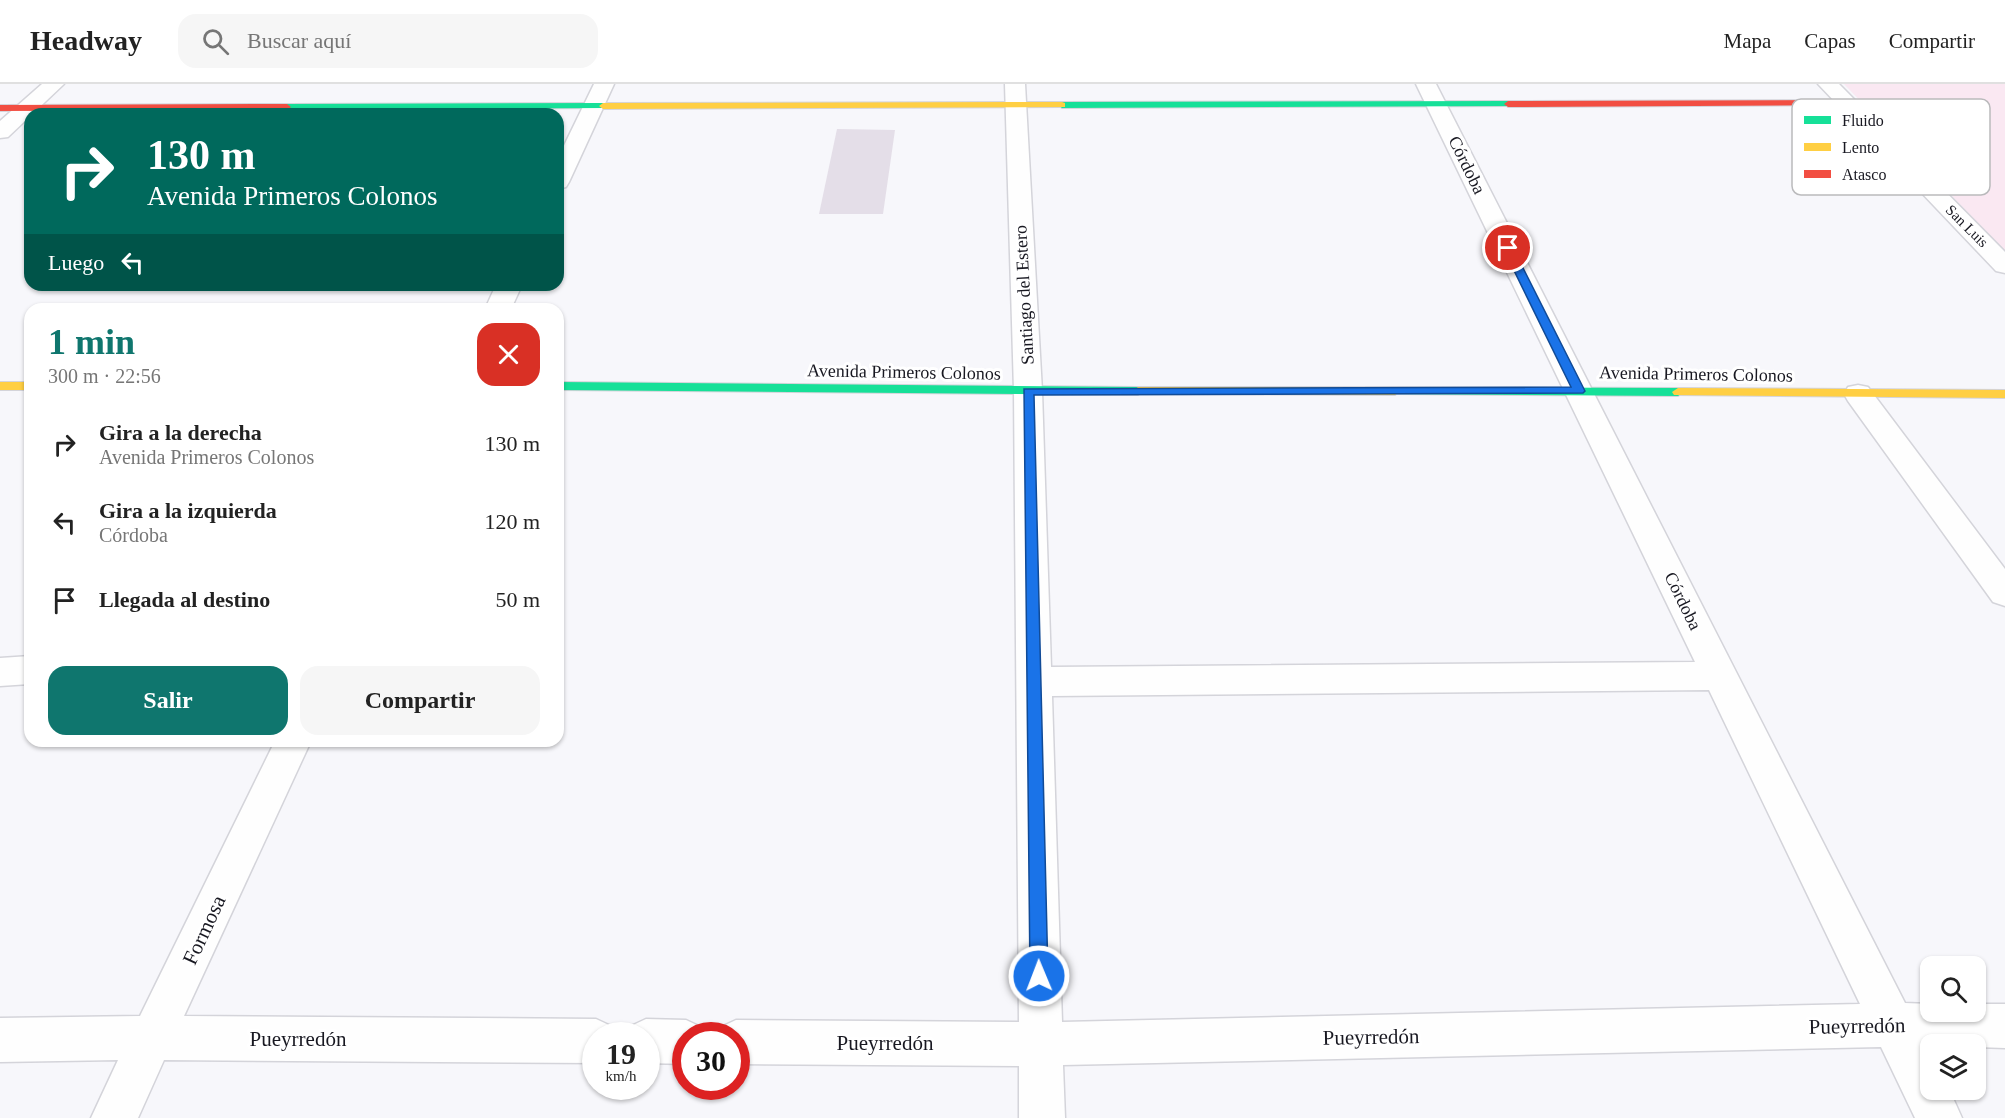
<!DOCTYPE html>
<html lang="es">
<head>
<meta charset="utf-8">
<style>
	:root { --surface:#fff; --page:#f6f6f6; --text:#222; --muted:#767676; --line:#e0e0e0; --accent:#0f766e }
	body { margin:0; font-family:"Times New Roman",serif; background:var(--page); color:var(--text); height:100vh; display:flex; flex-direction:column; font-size:22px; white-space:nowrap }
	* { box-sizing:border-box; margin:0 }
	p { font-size:20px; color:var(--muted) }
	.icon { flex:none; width:33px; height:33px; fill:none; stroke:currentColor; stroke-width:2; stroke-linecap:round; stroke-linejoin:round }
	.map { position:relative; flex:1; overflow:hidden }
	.details { position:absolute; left:24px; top:219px; width:540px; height:444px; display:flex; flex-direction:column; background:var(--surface); border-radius:18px; box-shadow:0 2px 4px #0004 }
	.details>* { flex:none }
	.top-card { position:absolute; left:24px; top:24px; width:540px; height:183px; border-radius:18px; box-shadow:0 2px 4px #0004; background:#00695c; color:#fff; overflow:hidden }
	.fabs { position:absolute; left:1920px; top:872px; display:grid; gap:12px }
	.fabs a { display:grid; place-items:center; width:66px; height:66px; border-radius:12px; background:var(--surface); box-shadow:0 2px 4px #0004; font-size:30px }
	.speed { position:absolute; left:582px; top:938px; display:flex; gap:12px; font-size:30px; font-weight:700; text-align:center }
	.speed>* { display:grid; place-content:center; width:78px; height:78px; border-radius:50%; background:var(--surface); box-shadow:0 2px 4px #0004; line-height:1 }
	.speed small { font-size:15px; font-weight:400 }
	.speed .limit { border:9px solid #d22; background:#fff; color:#111 }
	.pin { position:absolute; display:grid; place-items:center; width:51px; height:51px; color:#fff; margin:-26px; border:3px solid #fff; border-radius:50%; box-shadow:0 2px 6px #0007 }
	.me { position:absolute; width:66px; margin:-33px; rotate:359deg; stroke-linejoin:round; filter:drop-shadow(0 0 4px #0008) }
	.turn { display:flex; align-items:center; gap:21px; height:126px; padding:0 24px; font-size:27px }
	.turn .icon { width:78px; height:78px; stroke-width:2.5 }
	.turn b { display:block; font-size:42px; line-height:51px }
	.then { display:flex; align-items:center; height:57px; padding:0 24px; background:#0003; gap:12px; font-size:22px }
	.round { display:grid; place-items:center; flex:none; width:63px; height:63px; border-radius:18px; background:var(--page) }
	.headline { display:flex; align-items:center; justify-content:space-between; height:102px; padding:0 24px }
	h1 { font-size:36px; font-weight:700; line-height:45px; color:var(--accent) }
	.button { display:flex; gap:12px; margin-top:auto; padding:12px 24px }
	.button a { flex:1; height:69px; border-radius:18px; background:var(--accent); color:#fff; font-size:24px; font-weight:700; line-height:69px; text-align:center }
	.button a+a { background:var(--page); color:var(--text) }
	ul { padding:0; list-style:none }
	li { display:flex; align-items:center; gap:18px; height:78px; padding:0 24px }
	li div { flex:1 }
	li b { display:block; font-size:22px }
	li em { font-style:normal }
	header { display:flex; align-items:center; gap:36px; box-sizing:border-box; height:84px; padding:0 30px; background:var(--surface); border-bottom:2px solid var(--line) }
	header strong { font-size:28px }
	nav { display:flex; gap:33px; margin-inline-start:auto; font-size:21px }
	.search { width:420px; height:54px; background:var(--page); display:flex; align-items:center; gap:15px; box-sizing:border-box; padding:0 21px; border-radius:18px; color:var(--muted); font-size:22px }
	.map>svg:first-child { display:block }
</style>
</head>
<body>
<header>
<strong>Headway</strong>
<div class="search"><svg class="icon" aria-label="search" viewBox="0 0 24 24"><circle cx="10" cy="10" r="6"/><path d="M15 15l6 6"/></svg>Buscar aquí</div>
<nav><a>Mapa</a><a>Capas</a><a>Compartir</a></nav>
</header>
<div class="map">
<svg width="2005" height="1034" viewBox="0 0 2005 1034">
	<rect width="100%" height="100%" fill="#f7f7fb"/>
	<path fill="#fae8f2" d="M1844,0H2005V167Z"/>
	<path fill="#e4dee8" d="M837,45L895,46L883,130H819Z"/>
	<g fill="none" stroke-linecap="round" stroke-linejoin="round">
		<g stroke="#d4d4da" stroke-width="3">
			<path id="street" d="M42,0H64L8,53L0,54V37Z
				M594,0H614L569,98L566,103L558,105V74Z
				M1005,0H1025L1042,307L1051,583L1695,578L1416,0H1436L1905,919L1930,920V927H1976V920H2005V964L1976,963V960H1930V963H1927L1930,970V1005H1949L1962,1034H1915L1881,963L1063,981L1065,1034H1019V982L736,980V951H717L721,943L736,936L1019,938L1014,307ZM1709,606L1860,920L1062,938L1052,612Z
				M1818,0H1839L2005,168V189L1996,187Z
				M496,201H522L511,225H485Z
				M1858,301L1868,303L2005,485V522L1993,518L1848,317L1844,310L1848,303Z
				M30,572V600L0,602V574Z
				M275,657H311L184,932L596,935L611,942L615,951H596V979L164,976L138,1034H91L118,976L0,978V934L140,932Z
				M646,935L686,936L701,943L705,951H686V980L646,979V951H627L631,942Z"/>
		</g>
		<g stroke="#d4d4da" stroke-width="2">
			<path id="fast" d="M1508,17L1511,18V22L1062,24L1058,21L1062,18Z
				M603,19L606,20V24L287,26L283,23L287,20Z
				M558,298L1138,303L1144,307L1138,311L558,306Z
				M1395,303L1678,304L1684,308L1678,312L1391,310L1389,307Z"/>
		</g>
		<g stroke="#d4d4da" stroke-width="2">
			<path id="slow" d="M1062,18L1065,19V23L603,25L599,22L603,19Z
				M0,298H30V306H0Z
				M1138,303H1395L1401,307L1395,311L1134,310L1132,307Z
				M1678,304L2005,306V314L1674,311L1672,308Z"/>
		</g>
		<g stroke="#d4d4da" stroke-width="2">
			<path id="jam" d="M1845,16L1849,19L1848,21L1508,23L1504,20L1508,17Z
				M0,21L287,20L291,23L287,26L0,27Z"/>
		</g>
		<use href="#street" fill="#fefefe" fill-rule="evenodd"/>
		<use href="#fast" fill="#16e098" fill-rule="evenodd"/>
		<use href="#slow" fill="#ffcf43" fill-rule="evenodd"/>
		<use href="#jam" fill="#f24e42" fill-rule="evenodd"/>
	</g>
	<path fill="#1a73e8" stroke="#114b97" stroke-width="1.5" d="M1508,161L1513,164L1585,307L1583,309L1034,311L1048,892L1045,898L1039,901L1033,898L1030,892L1024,305L1571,303L1503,164Z"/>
	<g text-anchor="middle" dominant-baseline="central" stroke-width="6" stroke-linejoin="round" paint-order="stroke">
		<g font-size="15" fill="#181821" stroke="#fff">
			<text transform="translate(1967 142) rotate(45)">San Luis</text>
		</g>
		<g font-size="18" fill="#181821" stroke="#fff">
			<text transform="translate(1467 81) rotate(64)">Córdoba</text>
			<text transform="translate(1024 211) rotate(-93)">Santiago del Estero</text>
			<text transform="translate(904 288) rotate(1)">Avenida Primeros Colonos</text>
			<text transform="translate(1696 290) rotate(1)">Avenida Primeros Colonos</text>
			<text transform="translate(1683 517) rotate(64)">Córdoba</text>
		</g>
		<g font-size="21" fill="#181821" stroke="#fff">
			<text transform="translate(204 846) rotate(-65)">Formosa</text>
			<text transform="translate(1857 942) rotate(-1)">Pueyrredón</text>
			<text transform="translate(1371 953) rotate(-1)">Pueyrredón</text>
			<text x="298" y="955">Pueyrredón</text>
			<text x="885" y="959">Pueyrredón</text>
		</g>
	</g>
	<rect x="1792" y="15" width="198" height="96" rx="9" fill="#fff" stroke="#bababc" stroke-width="1.5"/>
	<rect x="1804" y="32" width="27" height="8" fill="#16e098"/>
	<rect x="1804" y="59" width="27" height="8" fill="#ffcf43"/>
	<rect x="1804" y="86" width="27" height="8" fill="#f24e42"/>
	<g font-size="16" fill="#181821">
		<text x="1842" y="42">Fluido</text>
		<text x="1842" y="69">Lento</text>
		<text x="1842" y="96">Atasco</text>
	</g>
</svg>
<div class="fabs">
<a><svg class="icon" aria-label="search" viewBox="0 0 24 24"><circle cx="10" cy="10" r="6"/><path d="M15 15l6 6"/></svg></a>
<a><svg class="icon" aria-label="layers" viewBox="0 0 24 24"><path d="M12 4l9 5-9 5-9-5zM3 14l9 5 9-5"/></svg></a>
</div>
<div class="speed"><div>19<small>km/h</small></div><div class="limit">30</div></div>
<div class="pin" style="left:1508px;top:164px;background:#d93025"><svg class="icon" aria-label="arrive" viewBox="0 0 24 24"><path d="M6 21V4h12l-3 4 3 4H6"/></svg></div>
<svg class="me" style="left:1039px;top:892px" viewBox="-20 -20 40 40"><circle r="17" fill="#1a73e8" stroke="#fff" stroke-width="3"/><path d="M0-11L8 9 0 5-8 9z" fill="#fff"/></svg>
<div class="top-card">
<div class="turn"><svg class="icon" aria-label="right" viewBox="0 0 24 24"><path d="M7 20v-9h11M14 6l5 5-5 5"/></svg><div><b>130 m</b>Avenida Primeros Colonos</div></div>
<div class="then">Luego<svg class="icon" aria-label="left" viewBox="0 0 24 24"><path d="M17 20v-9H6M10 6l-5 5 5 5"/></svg></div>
</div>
<section class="details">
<div class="headline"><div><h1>1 min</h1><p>300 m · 22:56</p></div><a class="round" style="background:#d93025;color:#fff"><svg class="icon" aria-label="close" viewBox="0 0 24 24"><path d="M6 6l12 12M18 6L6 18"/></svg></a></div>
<ul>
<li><svg class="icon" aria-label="right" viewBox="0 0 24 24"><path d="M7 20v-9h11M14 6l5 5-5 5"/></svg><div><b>Gira a la derecha</b><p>Avenida Primeros Colonos</p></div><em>130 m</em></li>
<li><svg class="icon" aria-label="left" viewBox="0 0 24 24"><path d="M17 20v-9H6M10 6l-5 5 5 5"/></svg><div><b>Gira a la izquierda</b><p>Córdoba</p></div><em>120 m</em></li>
<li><svg class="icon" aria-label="arrive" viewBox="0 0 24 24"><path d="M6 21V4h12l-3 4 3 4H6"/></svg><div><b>Llegada al destino</b></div><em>50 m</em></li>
</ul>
<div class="button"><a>Salir</a><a>Compartir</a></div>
</section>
</div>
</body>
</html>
